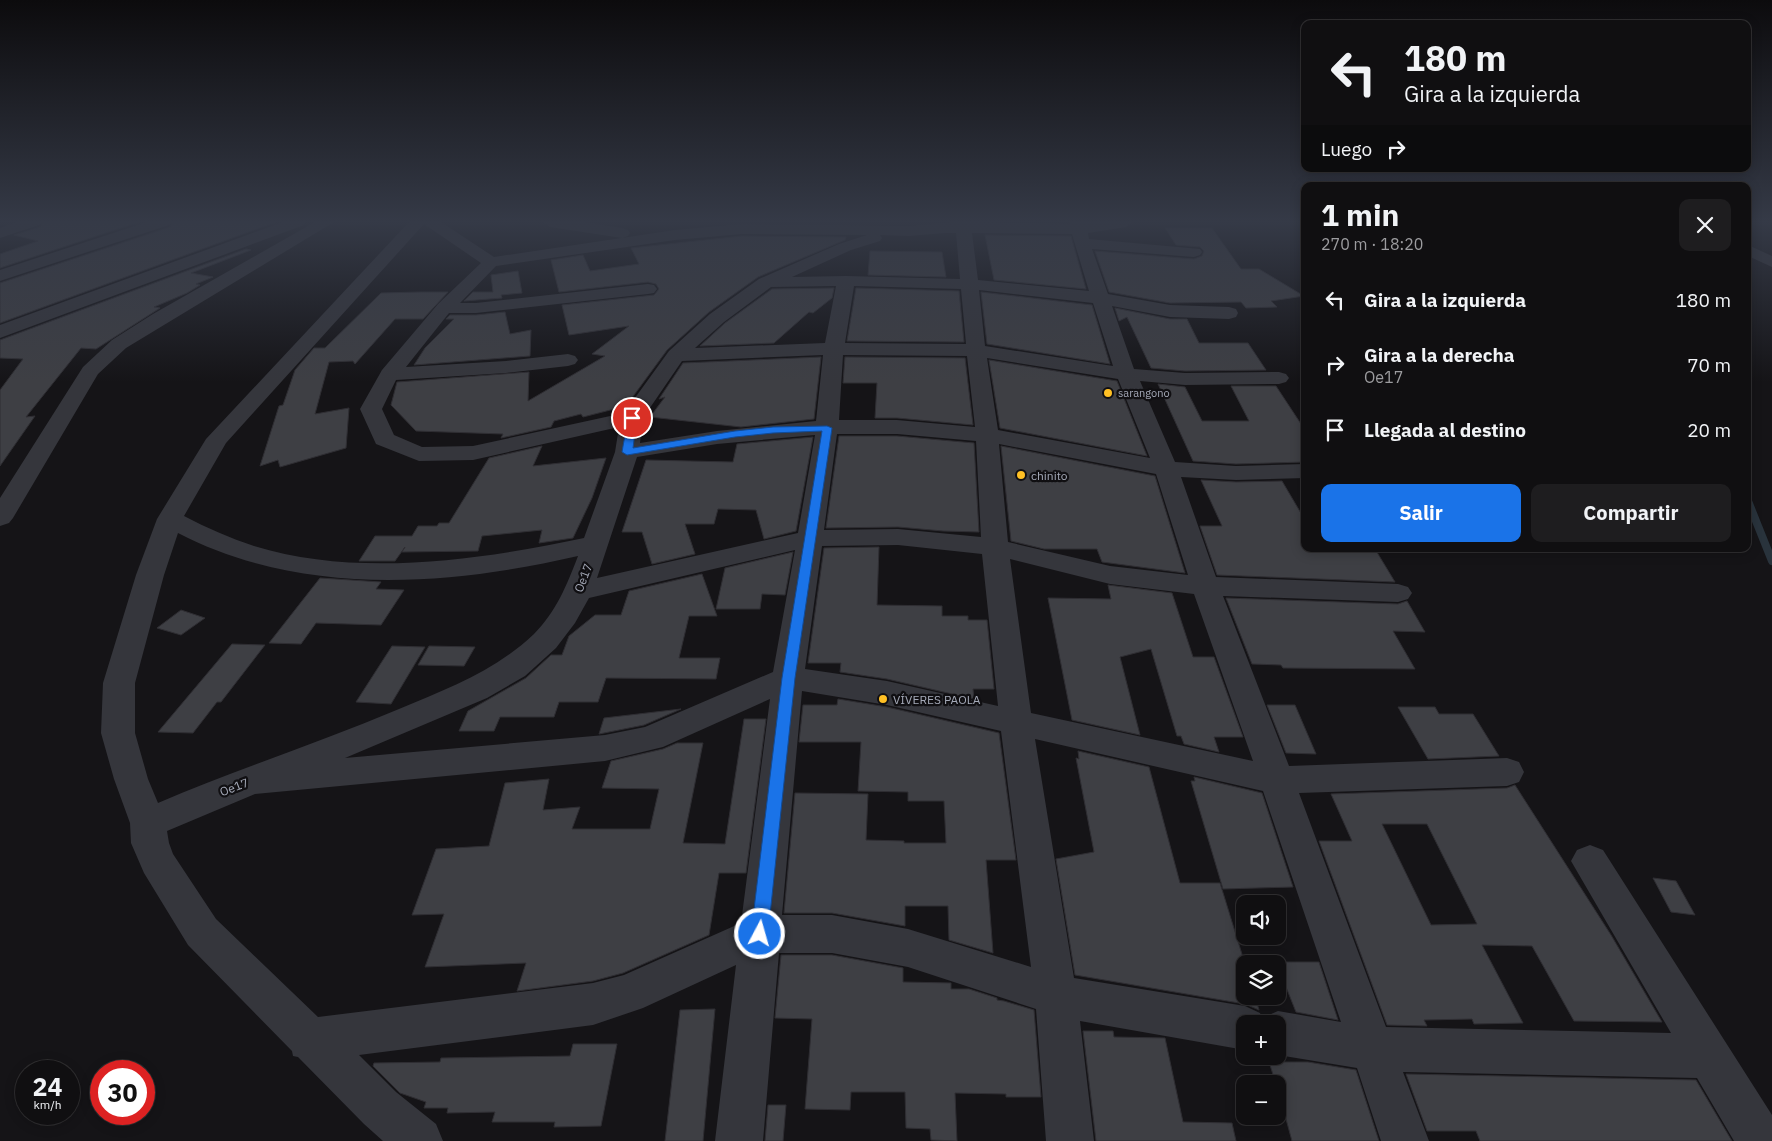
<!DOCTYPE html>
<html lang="es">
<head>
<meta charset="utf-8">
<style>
	:root { --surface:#100f11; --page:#1e1d1f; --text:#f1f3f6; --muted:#9c9c9f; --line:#302f31; --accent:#1a73e8 }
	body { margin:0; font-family:"IBM Plex Sans",sans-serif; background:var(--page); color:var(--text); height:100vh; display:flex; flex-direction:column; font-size:19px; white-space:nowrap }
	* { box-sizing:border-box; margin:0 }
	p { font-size:16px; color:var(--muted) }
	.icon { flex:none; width:28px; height:28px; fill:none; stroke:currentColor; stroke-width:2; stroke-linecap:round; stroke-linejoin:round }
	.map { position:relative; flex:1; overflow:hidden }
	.details { position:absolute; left:1301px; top:182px; width:450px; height:370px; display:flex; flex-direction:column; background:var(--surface); border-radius:10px; box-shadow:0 2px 12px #0003,0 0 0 1px var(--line) }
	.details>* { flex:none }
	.banner { position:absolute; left:1301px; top:20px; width:450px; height:152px; border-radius:10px; box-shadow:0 2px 12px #0003,0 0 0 1px var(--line); background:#100f11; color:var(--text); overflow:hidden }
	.fabs { position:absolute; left:1236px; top:895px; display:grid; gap:10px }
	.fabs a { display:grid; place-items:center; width:50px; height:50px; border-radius:10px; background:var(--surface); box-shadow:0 2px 12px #0003,0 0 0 1px var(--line); font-size:25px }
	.speed { position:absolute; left:15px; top:1060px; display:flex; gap:10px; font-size:25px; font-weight:700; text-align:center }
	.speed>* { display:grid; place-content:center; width:65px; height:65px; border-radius:50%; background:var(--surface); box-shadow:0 2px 12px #0003,0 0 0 1px var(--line); line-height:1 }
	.speed small { font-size:12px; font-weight:400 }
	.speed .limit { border:8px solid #d22; background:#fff; color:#111 }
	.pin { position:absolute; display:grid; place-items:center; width:42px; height:42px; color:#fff; margin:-21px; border:2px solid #fff; border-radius:50%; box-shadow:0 1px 5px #0007 }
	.me { position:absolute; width:55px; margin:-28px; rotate:6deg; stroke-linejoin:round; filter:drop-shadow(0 0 4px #0008) }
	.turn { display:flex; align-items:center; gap:18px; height:105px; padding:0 20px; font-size:22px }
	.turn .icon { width:65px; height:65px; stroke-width:2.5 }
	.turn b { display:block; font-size:35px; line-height:42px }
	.then { display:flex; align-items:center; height:48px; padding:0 20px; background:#0003; gap:10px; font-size:19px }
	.round { display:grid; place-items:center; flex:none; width:52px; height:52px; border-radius:10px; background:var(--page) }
	.overview { display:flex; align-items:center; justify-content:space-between; height:85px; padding:0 20px }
	h1 { font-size:30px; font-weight:700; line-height:38px }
	.button { display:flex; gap:10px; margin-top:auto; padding:10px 20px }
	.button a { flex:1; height:58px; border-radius:10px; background:var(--accent); color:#fff; font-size:20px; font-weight:700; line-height:58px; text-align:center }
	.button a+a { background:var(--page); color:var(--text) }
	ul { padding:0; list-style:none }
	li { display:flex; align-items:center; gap:15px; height:65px; padding:0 20px }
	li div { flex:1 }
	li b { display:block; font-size:19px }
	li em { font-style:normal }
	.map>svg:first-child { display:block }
</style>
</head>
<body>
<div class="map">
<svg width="1772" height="1141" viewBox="0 0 1772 1141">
	<rect width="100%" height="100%" fill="#151417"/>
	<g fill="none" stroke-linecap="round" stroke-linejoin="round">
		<path stroke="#29333c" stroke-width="8" d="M1748,501L1772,561"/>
	</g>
	<path fill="#3e3f44" stroke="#2f2e33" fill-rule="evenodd" d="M43,222H139L0,268V254L38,241L14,235L40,227Z
		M173,222H276L0,323V283L170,227Z
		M1165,228H1212L1241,269H1259L1304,296L1271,301L1277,307L1246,308L1241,302L1170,303L1109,292L1095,251L1194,259L1202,256L1204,251L1200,247L1176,245Z
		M985,235L1071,236L1086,289L994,280Z
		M742,236L846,237L845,240L758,277L709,312L667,350L626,406L583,417L581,414L554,421L551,427L501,438L503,434L416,431L391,405L397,382L529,372L528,401L605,356L592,354L629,326L569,335L562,305L654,295L659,289L656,284L648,282L559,292L551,260L583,255L590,271L639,264L631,248Z
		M246,249L251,250L191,273L213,277L196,284L200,285L187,293L154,307L160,308L96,349L81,348L26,417L35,416L0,466V390L23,359L0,358V340Z
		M870,251L942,252L946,277L868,275Z
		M518,271L522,293L501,295L502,298L464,301L473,292H493L491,275Z
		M834,288L832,298L813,313L809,312L774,343L700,346L725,323L772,289Z
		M856,288L959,291L964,342L847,341Z
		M420,292H448L423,319H395L355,364L353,361L329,362L315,414L349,408L346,448L280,467L278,460L260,466L279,406L283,405L295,370L314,348H325L381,293Z
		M981,292L1092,305L1110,364L987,344Z
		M1115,308L1170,319H1187L1199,343H1248L1266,370L1185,371L1151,368L1127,317L1119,321Z
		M505,312L510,334L531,330L530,356L414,365L425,348L454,319H446L450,315H476Z
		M821,357L814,419L741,427L650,417L665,397L659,399L683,363Z
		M845,357L965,358L973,425L897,418H875L877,383H843Z
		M989,360L1117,381L1147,456L1000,428Z
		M1158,384L1185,387L1202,421H1249L1231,386H1276L1305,430V462L1236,464L1193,461Z
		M839,436H897L974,443L979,532L943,531L898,527L826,528Z
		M813,437L796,531L764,539L756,510L718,509L714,524H685L695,554L652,564L642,532H622L646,460L733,462L737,444Z
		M542,446L533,466L606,458L592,498L573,538L539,543L542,530L482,536L478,551L402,552L405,547L395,561H359L375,536H412L418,526H437L439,523H449L489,458Z
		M1001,446L1155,476L1185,573L1102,562L1097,549H1044L1011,541Z
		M1201,480L1236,482L1282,481L1305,520V549H1375L1395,582L1217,575L1200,526H1222Z
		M879,547L877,605L942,606V616H968V620H987L994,689H973L974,699L887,679L840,672L841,663H808L824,548Z
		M793,552L785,595L762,594L760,609H716L725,568Z
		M702,574L717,616H689L679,658H720L716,679L606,678L598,702H559L554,717H500L494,731H459L468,711L526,678L551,655H562L569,636L595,615H621L629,591Z
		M320,578L381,582L376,589L404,590L381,625L316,623L301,644L269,643Z
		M1108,585L1172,593L1193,657H1214L1243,737H1214L1219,752L1184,744L1181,736H1177L1151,649L1120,657L1140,735L1072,720L1048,598L1111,599Z
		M1226,598L1398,604L1407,601L1425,632L1393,631L1415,669L1283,668L1281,665L1252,664Z
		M181,610L205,618L181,635L157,628Z
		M232,644L265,645L221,702H217L193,733L158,732Z
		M392,646L425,647L391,704L356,702Z
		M429,646L475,647L464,666L418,665Z
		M838,699L887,707L999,733L1016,860H986L993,953L949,940L948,906H905V926L832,913H784L795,793L868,794L866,840L904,841V843H946L944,801H908V792L858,791L861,742H799L803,705H837Z
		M1267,705H1295L1316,754L1286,753Z
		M1398,707H1435L1439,714H1473L1499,756L1428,759Z
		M681,709L644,725L599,734L604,718Z
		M744,719H766L746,873H719L709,935L623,973L593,981L517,991L526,963L425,967L444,914L412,915L436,849L489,846L505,783L549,779L543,810L580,807L572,829H650L659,789L602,788L611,761L663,749L677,743H703L683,843L725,844Z
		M1078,751L1149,767L1180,883H1220L1245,964V996H1255L1259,1010L1245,1004L1075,975L1056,859L1094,852L1076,758L1079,759Z
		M1194,777L1262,793L1293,887L1223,889L1191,781H1195Z
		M1515,785L1611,935L1662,1022L1574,1021L1532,946L1482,945L1523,1023L1474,1024L1472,1019L1424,1020L1427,1026L1387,1025L1319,841H1352L1331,794L1507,788ZM1382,824H1427L1477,924L1431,925Z
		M1653,878L1676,881L1695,915L1671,912Z
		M781,955H832L903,968V982L951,983V989H969L997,998V1000L1004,1001L1034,1010L1041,1097H1006V1094L955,1093L957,1141L931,1140L930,1129L906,1128L905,1092H851L850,1110L805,1109L812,1019L775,1018Z
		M1276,962H1319L1338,1020L1296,1012Z
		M715,1009L703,1141H665L680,1010Z
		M1083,1031H1113L1114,1037L1165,1038L1183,1122L1232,1123L1236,1141H1096Z
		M573,1044H617L601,1126L554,1127L555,1122H492L495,1112L447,1113L448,1108H424L426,1102L400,1093L373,1066L374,1063L440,1062L441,1058L570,1056Z
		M1269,1062H1308L1356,1070L1379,1141H1292L1278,1090V1084H1276Z
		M1406,1074L1696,1080L1732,1141H1480L1476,1131H1427Z
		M768,1105H786L783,1141H765Z"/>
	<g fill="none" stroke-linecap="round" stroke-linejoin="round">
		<path fill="#35363c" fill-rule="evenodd" d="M17,222H41L39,225L0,238V228Z
			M147,222H171L169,225L0,281V270Z
			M283,222H306L304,225L0,338V325Z
			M315,222H334L126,348L98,374L13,518L9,523L0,526V498L83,367L112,340L153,314Z
			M409,222H441L494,257L675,230L742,224L909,226L955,222L1071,224L1070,222H1133L1126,227L1088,233L1089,239L1200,249L1202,252L1200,255L1194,257L1092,249L1108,294L1170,305L1229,307L1236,309L1238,313L1236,317L1229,319L1170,317L1112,306L1134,369L1185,373L1279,372L1286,374L1289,378L1286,382L1279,384L1185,385L1140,381L1175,462L1236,466L1305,464V478L1236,480L1181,477L1216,577L1398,584L1408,587L1412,593L1408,599L1398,602L1223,596L1289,766L1507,758L1519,762L1524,772L1519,782L1507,786L1299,793L1386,1027L1671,1033L1571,861L1577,850L1590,845L1603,850L1772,1115V1141H1734L1697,1078L1403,1072L1429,1141H1381L1357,1068L1278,1055V1024H1245V1050L1080,1021L1094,1141H1046L1036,1009L908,967L832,953H779L763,1141H715L736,965L643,1008L593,1025L359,1055L396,1092L436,1124L443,1141H383L364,1124L298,1057L293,1056L292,1051L188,945L144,873L131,843L130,823L114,779L101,733L103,683L136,575L157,519L206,439ZM424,224L481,263L438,304L382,370L360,409L376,444L419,461L473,460L619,427L615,452L584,538C481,560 357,578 254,546C230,538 207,528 184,516L226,443ZM945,233H956L960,279L846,276L792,277L851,250L880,241L882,238L880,235L909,236ZM972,233L1072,234L1089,291L978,280ZM742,234L867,235L839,244L759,279L710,314L669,351L624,413L473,446L422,447L394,435L382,409L396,380L506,373L568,366L575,364L578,360L575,356L568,354L506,361L406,367L449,313H476L648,294L654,293L657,289L654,285L648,284L476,303H460L496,266L675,240ZM836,286L825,343L695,348L724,322L771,287ZM854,286L961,289L966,344L845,343ZM979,290L1093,303L1113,366L985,346ZM823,355L816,421L717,431L640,443L643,418L682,361ZM843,355L967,356L975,427L897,420H839ZM987,358L1118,379L1150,458L998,430ZM837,434H897L976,441L981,537L898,529L824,530ZM815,435L798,533L597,578L637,457L717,444ZM999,444L1156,474L1188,575L1110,566L1008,542ZM178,533C301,597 447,586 578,556C567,585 556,612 534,634C495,671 447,689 399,709C319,743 237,769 158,803L148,779L135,733V683L164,575ZM898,545L982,554L998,706L887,681L805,669L822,546ZM795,550L773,672L645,727L605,735L345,758L487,698L525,676L556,648L575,623L589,598ZM1010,559L1110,584L1194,594L1253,761L1031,713ZM802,691L887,705L1001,731L1031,967L908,929L832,915H782ZM770,699L741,923L624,975L593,983L318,1017L216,919L173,854L169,843L167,831L255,794L605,761L663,747ZM1035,739L1263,791L1341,1022L1278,1011L1262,1018L1260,1013L1245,1006L1074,978Z
			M543,222H584L622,228L628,230L630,233L628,236L622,238L550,227Z
			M1748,245L1772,256V267L1748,256Z"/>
	</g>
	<linearGradient id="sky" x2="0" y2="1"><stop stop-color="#0c0b0d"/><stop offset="0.58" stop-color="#353a47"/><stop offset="1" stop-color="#353a47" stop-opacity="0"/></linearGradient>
	<rect width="1772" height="382" fill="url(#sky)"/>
	<path fill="#1a73e8" stroke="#114b97" d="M632,415L637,418L633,448L735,431L773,427L827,426L832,428L795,678L768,934L765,939L760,941L754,939L751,934L782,678L822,431L773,433L735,437L627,455L622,452L628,418Z"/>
	<g fill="#ffc024" stroke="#100f12" stroke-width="2">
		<circle cx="1108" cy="393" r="5"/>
		<circle cx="1021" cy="475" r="5"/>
		<circle cx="883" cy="699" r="5"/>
	</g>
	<g text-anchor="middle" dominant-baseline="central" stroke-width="4.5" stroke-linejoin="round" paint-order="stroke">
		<g font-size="11" fill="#a5aab8" stroke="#100f12" text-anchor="start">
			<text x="1118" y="393">sarangono</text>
		</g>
		<g font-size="12" fill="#a5aab8" stroke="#100f12" text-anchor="start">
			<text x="1031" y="475">chinito</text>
			<text x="893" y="699">VÍVERES PAOLA</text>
		</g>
		<g font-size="12" fill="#a5aab8" stroke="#100f12">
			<text transform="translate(583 578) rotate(-69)">Oe17</text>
			<text transform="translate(234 787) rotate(-21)">Oe17</text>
		</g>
	</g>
</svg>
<div class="fabs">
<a><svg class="icon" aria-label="sound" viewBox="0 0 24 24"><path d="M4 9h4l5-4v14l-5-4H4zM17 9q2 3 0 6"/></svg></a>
<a><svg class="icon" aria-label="layers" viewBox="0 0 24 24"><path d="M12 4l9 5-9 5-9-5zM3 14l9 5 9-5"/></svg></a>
<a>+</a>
<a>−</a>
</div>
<div class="speed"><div>24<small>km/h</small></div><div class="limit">30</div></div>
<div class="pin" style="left:632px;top:418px;background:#d93025"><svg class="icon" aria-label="arrive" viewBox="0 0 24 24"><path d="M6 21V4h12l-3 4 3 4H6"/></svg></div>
<svg class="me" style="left:760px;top:934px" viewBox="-20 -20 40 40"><circle r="17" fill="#1a73e8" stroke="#fff" stroke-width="3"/><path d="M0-11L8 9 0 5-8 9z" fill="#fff"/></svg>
<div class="banner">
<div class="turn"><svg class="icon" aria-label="left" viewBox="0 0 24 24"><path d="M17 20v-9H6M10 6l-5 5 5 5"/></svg><div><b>180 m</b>Gira a la izquierda</div></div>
<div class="then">Luego<svg class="icon" aria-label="right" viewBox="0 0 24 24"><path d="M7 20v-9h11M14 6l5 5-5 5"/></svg></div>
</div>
<section class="details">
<div class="overview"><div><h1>1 min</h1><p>270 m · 18:20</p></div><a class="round"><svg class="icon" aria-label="close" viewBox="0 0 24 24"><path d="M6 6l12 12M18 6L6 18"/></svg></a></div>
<ul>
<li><svg class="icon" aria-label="left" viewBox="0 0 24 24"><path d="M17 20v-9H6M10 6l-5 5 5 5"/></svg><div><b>Gira a la izquierda</b></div><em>180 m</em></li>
<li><svg class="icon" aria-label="right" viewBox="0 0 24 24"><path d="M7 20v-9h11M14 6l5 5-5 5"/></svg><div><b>Gira a la derecha</b><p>Oe17</p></div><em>70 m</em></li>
<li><svg class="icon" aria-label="arrive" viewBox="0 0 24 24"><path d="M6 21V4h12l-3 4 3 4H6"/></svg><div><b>Llegada al destino</b></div><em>20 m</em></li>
</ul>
<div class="button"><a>Salir</a><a>Compartir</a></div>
</section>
</div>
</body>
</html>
